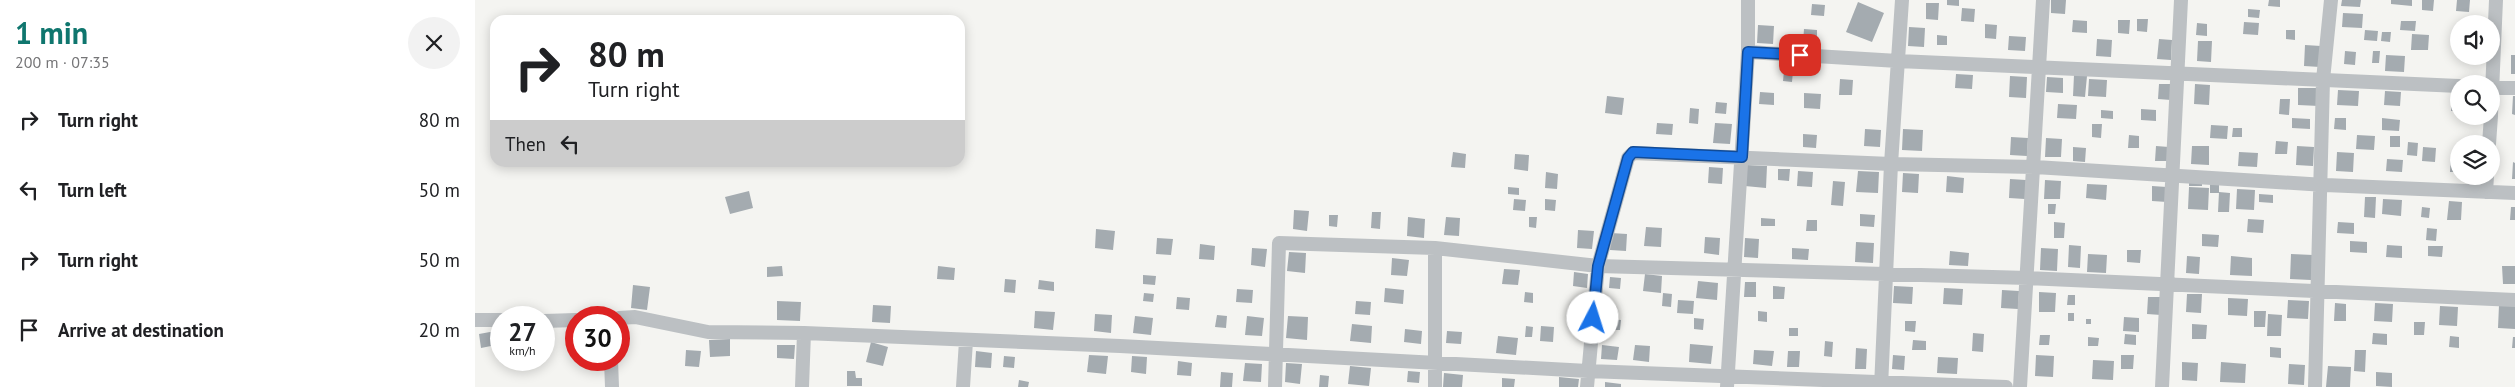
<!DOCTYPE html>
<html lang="en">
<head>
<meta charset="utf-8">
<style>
	:root { --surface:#fff; --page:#f2f2f2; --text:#202124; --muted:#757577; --accent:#0f766e }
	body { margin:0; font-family:"PT Sans",sans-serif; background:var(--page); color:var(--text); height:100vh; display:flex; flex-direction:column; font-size:19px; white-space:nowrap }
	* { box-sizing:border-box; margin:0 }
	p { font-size:16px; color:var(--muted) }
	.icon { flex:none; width:28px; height:28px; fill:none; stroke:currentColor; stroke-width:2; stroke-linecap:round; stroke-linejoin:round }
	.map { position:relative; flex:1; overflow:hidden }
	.drawer { display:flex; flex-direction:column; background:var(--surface); width:475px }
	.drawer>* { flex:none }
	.banner { position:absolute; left:15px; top:15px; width:475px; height:152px; border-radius:15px; box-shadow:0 2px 12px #0003; background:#fff; color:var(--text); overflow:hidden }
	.controls { position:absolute; left:1975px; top:15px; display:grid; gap:10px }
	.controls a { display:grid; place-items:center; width:50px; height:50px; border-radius:50%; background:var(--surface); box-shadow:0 2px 12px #0003; font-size:25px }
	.speed { position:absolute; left:15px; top:306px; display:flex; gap:10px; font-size:25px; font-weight:700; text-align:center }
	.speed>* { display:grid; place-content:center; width:65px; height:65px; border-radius:50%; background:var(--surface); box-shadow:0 2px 12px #0003; line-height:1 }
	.speed small { font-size:12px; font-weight:400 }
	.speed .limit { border:8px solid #d22; background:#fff; color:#111 }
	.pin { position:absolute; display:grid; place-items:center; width:42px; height:42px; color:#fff; margin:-21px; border-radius:10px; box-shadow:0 2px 8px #0006 }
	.me { position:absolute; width:55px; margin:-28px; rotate:5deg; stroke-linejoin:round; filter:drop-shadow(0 0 4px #0008) }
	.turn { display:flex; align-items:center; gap:18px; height:105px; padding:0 15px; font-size:22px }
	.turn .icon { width:65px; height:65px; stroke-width:2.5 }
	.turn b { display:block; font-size:35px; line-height:42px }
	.then { display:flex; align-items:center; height:48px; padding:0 15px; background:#0003; gap:10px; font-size:19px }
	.round { display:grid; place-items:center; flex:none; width:52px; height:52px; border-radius:26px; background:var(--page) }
	.headline { display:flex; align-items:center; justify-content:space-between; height:85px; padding:0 15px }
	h1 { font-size:30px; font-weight:800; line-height:38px; color:var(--accent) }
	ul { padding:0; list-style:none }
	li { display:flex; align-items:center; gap:15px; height:70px; padding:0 15px }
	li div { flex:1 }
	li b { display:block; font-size:19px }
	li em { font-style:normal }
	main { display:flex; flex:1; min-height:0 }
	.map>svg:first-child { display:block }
</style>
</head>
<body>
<main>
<section class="drawer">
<div class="headline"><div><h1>1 min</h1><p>200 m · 07:35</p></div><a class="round"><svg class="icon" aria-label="close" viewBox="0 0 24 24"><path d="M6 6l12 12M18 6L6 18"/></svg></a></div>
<ul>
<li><svg class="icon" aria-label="right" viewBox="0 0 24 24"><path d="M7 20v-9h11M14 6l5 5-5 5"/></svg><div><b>Turn right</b></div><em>80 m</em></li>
<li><svg class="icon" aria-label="left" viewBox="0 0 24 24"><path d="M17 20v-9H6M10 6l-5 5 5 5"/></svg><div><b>Turn left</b></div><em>50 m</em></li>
<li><svg class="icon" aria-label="right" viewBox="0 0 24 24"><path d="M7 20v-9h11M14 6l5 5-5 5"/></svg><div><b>Turn right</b></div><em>50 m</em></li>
<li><svg class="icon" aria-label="arrive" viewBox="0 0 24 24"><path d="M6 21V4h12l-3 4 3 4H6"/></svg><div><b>Arrive at destination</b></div><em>20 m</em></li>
</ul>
</section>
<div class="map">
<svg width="2040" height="387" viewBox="0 0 2040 387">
	<rect width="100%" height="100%" fill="#f4f4f1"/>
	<path fill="#a4abb0" d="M1472,0H1484V6L1472,5Z
		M1576,0H1591L1590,14L1576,13Z
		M1794,0H1805V7L1793,6Z
		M1867,0H1886L1885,7L1866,6Z
		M1916,0H1937V6L1916,4Z
		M1947,0H1959L1958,11L1947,10Z
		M1982,0H1995L1994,12L1981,11Z
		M1383,2L1409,13L1397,42L1371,32Z
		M1451,3H1464L1463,20L1451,19Z
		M1337,4L1350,5L1349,16L1336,15Z
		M1487,8L1500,9L1499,22L1486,21Z
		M1773,9L1785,10L1784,18L1773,17Z
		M1868,13L1888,14L1887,28L1867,27Z
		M1662,19H1673L1672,32L1662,31Z
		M1598,20L1612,21V33L1597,32Z
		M1643,20H1655L1654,34L1643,33Z
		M1926,21H1941L1940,31L1925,30Z
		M1769,22L1784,23L1783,35L1768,34Z
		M1722,23L1732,24V36L1721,35Z
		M1510,24L1522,25L1521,39L1510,38Z
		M1283,25L1299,26L1298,44L1282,43Z
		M1434,27L1450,28L1449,47L1433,46Z
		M1329,29L1342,30V43L1328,42Z
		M1811,30H1820V40L1811,39Z
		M1890,30L1903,31L1902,41L1889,40Z
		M1907,32H1916L1915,42L1906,41Z
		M1937,34L1954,35L1953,50H1936Z
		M1462,35L1472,36V45H1462Z
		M1534,36L1551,37L1550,51L1533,50Z
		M1622,39L1637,40L1636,57L1621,56Z
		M1684,39L1697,40L1696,60L1682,59Z
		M1723,41H1737L1736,62L1722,61Z
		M1830,45L1846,46L1845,67L1829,66Z
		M1870,51L1881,52L1880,65L1869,64Z
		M1898,51H1905L1904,63H1897Z
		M1911,55L1930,56L1929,72L1910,71Z
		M2036,55H2040V74H2036Z
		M1309,71H1318L1317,82L1308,81Z
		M1481,74L1498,75L1497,89L1480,88Z
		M1599,75L1612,76L1610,97L1598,96Z
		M1535,76L1552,77L1551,98L1534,97Z
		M1572,77L1588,78V93L1571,92Z
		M1365,79L1378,80L1377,95H1364Z
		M1614,79L1632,80L1631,97L1613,96Z
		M1684,84H1697L1696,100L1683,99Z
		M1720,84L1735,85L1734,105L1719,104Z
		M1823,88H1844V106L1823,105Z
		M1863,90L1884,91L1883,106L1862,105Z
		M1910,91L1926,92L1925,106L1909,105Z
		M1285,92L1299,93V105L1284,104Z
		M1329,93L1346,94L1345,109L1329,108Z
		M1977,95L1984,96V111H1976Z
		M1132,96L1149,98L1147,115L1130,113Z
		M2038,96H2040V115L2037,114Z
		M1805,99H1815L1814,115L1804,114Z
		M1241,102L1252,103L1251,114L1240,113Z
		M1583,104L1602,105L1601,119L1582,118Z
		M1215,108L1224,109L1223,124L1214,123Z
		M1666,109L1681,110V121L1666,120Z
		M1626,110L1638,111V119L1626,118Z
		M1817,118L1835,119V129L1817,128Z
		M1860,118H1871V130L1859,129Z
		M1907,118L1925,120L1924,131L1907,130Z
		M1182,123L1198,124L1197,135L1181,134Z
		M1240,123L1257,124L1255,144L1238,143Z
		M1617,124H1627L1626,138L1617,137Z
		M1736,125L1753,126L1752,139L1735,138Z
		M1758,128H1767V137H1757Z
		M1390,129L1406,130L1405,147L1389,146Z
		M1428,129L1448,130L1447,151L1427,150Z
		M1328,134L1342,135L1341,148L1328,147Z
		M1654,135L1664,136V148H1653Z
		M1882,135L1900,136L1899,150L1881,149Z
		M1915,136H1925V147H1915Z
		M1536,137L1553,138L1552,156L1535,155Z
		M1571,138L1587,139L1586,157H1570Z
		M1801,141L1813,142L1812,154H1800Z
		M1933,142L1943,143L1942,156L1932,155Z
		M1681,146L1694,147L1693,161H1680Z
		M1717,146H1734V165L1716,164Z
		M1822,146L1839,147L1838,166L1821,165Z
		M1598,147L1611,148L1610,162L1598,161Z
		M1948,147L1961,148L1960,162L1947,161Z
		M978,152L991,154L990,168L976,167Z
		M1764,152L1783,153L1782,167L1763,166Z
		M1862,152L1879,153L1878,172L1861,171Z
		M1040,154L1054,155L1053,171L1039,169Z
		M1976,156H1984V172H1975Z
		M1912,159L1928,160L1927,172L1911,171Z
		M2038,162L2040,163V179H2037Z
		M1271,165L1292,166L1291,188L1270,186Z
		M1234,167L1248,168L1247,184L1233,183Z
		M1303,169H1315L1314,181L1303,180Z
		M1323,171L1338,172L1337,187L1322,186Z
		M1383,171L1404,172L1403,193L1381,192Z
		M1071,172L1083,174L1082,189L1070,188Z
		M1428,173L1444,174L1443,193L1427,192Z
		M1472,176L1489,178L1488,193L1471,192Z
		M1535,179L1551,180L1550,199L1534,198Z
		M1714,179H1727V186H1714Z
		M1570,180L1586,181L1585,199H1569Z
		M1358,181L1370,182L1368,206L1356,205Z
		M1612,184L1632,185L1631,200L1611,198Z
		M1735,184H1744V193H1735Z
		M1677,186L1692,187V202L1677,201Z
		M1033,187L1044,188V195L1033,194Z
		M1714,187L1734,188L1733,210L1713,209Z
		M1762,189L1780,190L1779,210L1761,209Z
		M274,191L278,208L255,214L250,197Z
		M1744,192L1755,193L1754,212H1743Z
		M1784,194L1798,195V203L1784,202Z
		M1890,197H1901L1900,218L1889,217Z
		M1039,199L1051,200L1050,211L1038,210Z
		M1070,199L1081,200L1080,211L1070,210Z
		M1908,199L1927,200L1926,216L1907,214Z
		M1974,201L1987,202L1986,220H1972Z
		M1573,204H1581L1580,214H1573Z
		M1947,207L1955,208L1954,218L1946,217Z
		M2036,207H2040V220H2035Z
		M819,210L834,211L832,231L818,229Z
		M897,212H906L905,229L896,228Z
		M1385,214L1400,215L1399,227L1385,226Z
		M854,215H863L862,227L854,226Z
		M933,217L950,219L949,238L932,236Z
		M971,217L985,218L984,236L969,235Z
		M1054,217H1062L1061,228L1054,227Z
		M1286,218L1300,219V226H1286Z
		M1773,219L1789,220L1788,233L1772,232Z
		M1332,220H1342V231H1331Z
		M1579,222L1590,223L1589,238H1579Z
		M1863,222L1879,223V234L1862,233Z
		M1171,227L1187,228L1186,247L1169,246Z
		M1952,228L1962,229L1961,241L1951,240Z
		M621,229L640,231L638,250L620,248Z
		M1103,230L1119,231L1117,249L1102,248Z
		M1136,233L1152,234L1151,251L1135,250Z
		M1727,234L1744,235L1743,247L1727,246Z
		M1230,237L1245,238L1244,255L1229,253Z
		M682,238L698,239L696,255L681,254Z
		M1270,238L1284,239L1283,258L1269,257Z
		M1875,241L1892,242V253L1875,252Z
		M1381,242L1399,243L1398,263L1380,262Z
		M725,244L740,246L739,260L724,259Z
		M1594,245L1606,246L1605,268L1593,267Z
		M1912,245L1927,246V258L1911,257Z
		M1953,246H1968L1967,257L1953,256Z
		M777,248L792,249L790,267L776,265Z
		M1317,248L1334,249L1333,260L1317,259Z
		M1566,248L1583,249L1582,271L1565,270Z
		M1652,250H1666L1665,263L1652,262Z
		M1475,251L1494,253L1493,266L1474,265Z
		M814,252L831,253L830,273L812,271Z
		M1613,254L1632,255L1631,273L1612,272Z
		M1816,254L1838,255L1836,280L1815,279Z
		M1712,256L1725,257L1724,274L1711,273Z
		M1756,256L1777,258V276L1755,275Z
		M917,258L934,260L932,276L916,275Z
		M307,266L308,276L292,277V267Z
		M463,266L480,268L479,280L462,279Z
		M2027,266H2040V284H2028Z
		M1029,269L1045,270L1043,285L1027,284Z
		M1099,272L1113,274L1112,288L1098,286Z
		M1170,274L1187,276L1186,293L1168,291Z
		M668,275L681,276L680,285L668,284Z
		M1135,277L1146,278L1145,289L1134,288Z
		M530,279L541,280L540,293L529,292Z
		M564,280L579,282V291L563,289Z
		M1223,281L1243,283L1242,300L1221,298Z
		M1270,282H1281V297H1269Z
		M158,285L175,287L172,310L156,308Z
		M1298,286L1310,287L1309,299H1298Z
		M1419,286L1438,287L1437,304L1418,303Z
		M910,288L929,290L928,304L909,302Z
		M1469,288L1488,289L1487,305L1468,304Z
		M762,289L778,290L777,303L761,302Z
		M1527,290L1544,291L1543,309L1526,308Z
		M1050,292L1058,293V303L1049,302Z
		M1564,292L1581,293L1580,312H1564Z
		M669,293L679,294L678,302L668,301Z
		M1188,293L1197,294L1196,307L1187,306Z
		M1712,294H1727L1726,313L1711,312Z
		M1593,295H1600V305H1592Z
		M702,297L715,298L714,310L701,309Z
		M1673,297H1687L1686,315L1672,314Z
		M1753,298L1773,299L1772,316L1753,315Z
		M1203,300L1219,301L1218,314L1202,313Z
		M1813,300L1834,301L1833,319L1812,318Z
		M302,301L326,302L325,321L302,320Z
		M881,301L896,302L895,315L880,314Z
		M1860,303L1871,304V321H1859Z
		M1900,303L1918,304L1917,322L1899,321Z
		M398,305L416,306L415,323L397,322Z
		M2024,305L2040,306V329L2023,328Z
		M1965,306L1983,307L1982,326L1964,325Z
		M560,311L580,312L578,330L559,328Z
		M1283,311L1292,312V322L1283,321Z
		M1779,311H1791L1790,327H1779Z
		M1593,313H1599V321H1593Z
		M620,314L637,315L636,333L619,331Z
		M1793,314L1807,315L1806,336H1792Z
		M742,315L752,316L751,328L740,327Z
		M660,316L678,318L676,335L658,333Z
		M772,316L789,318L787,336L770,335Z
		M813,316L833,317L832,340L811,338Z
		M1649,317L1664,318V332L1648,331Z
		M1219,318L1229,319L1228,330L1219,329Z
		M1137,319L1146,320L1145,330H1137Z
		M1611,319H1616V324H1611Z
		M1430,321H1441L1440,332L1430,331Z
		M1939,322H1950L1949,335H1939Z
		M877,324L897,326L896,343L875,341Z
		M1717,324L1732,325L1731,339H1717Z
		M1051,326L1058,327L1057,337H1050Z
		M1066,326L1079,327L1078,342L1065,341Z
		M1314,328H1323V336H1314Z
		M930,329L947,331L946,344L929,342Z
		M26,330V344L6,348L4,334Z
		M972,331L987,332L986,344L971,343Z
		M1498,333L1509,334L1508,352L1497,351Z
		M1898,333L1912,334V345L1897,344Z
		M1650,334L1661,335V345L1649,344Z
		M1565,335H1575L1574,345H1564Z
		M1023,336L1043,338L1041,355L1021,353Z
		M1975,336L1984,337V348L1974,347Z
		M1613,337L1624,338L1623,346H1613Z
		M2038,337H2040V348H2037Z
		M255,339V356L235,357L234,340Z
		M1438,340L1451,341V350H1437Z
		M1350,341L1358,342L1357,357L1349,356Z
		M396,342L413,347L408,366L391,362Z
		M1215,344L1238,346L1236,364L1214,362Z
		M302,345H320L319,359L302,358Z
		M1127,345L1144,347L1142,360L1126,359Z
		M1160,345L1175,346L1174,362L1158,360Z
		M1795,347L1806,348V358L1795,357Z
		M1381,348L1392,349L1391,369H1380Z
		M211,350L226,351L224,367L210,366Z
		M1279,350L1299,351L1297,366L1278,364Z
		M1880,350H1891L1890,372L1879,371Z
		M501,351L517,353L516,368L500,367Z
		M1313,351H1325L1324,367H1312Z
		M614,355L633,356L631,374L612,372Z
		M1418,355L1430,356L1429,370L1417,369Z
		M1561,355L1579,356L1578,377L1560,376Z
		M1646,355H1659L1658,369H1646Z
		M529,356L540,357L539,368L528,367Z
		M657,356L672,357L671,374L656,372Z
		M1463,357L1483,358L1482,374L1462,373Z
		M1618,360L1639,361L1638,380L1617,379Z
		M703,361L717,363L716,376L702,375Z
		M1707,362L1723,363L1722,381L1707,380Z
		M1746,362L1771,364L1770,383L1745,382Z
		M770,363L787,364L786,382L768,381Z
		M811,363L827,364L825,384L810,382Z
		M1814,364L1830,365L1829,385L1813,384Z
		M875,366L896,368L894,386L873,384Z
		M1853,366L1876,367L1875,387H1851Z
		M372,371H380L381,378H387V386H372Z
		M933,371L945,372L944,383L932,382Z
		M746,372L758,373L757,387H745Z
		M1901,372L1917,373V387L1901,386Z
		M969,373L988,375L987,387H968Z
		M845,375L854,376L853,387H844Z
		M1084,377L1104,379L1103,387H1084Z
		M1027,378L1040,379L1039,387H1027Z
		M544,380L554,382L553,387H543Z
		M1130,382L1146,384V387H1130Z"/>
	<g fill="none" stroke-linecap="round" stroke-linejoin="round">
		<path stroke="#bcc0c3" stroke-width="14" d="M1273,0V52
			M2016,88H2040
			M2016,115L2021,0
			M2014,144L2016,116
			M2011,192L2012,176
			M144,318L160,317L233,332L329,333L645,346L1113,371L1531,387
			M0,320H26
			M69,321L101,320
			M136,360L137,387
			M327,387L329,333
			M488,387L491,341
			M800,387L804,243L960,248L1123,266L1553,278L2040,300
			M960,387V248
			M1112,387L1123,266L1153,158L1158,153L1416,164L1560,167L1850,185L2040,193
			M1252,387L1273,52L1423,61L1984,86
			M1406,387L1416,164L1427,0
			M1545,387L1568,0
			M1687,387L1706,0
			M1840,387L1848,80L1856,0"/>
	</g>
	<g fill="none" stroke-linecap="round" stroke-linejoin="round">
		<g stroke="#114b97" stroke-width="12">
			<path id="route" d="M1118,318L1123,266L1153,158L1158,152L1267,157L1273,52L1325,55"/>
		</g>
		<use href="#route" stroke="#1a73e8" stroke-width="9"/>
	</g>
</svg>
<div class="controls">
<a><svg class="icon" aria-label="sound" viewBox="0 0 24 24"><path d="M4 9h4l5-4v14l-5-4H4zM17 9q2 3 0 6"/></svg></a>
<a><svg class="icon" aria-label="search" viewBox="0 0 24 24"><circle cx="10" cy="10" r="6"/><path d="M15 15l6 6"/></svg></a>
<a><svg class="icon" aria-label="layers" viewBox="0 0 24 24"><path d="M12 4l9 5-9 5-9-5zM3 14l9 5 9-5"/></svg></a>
</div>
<div class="speed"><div>27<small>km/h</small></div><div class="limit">30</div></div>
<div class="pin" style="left:1325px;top:55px;background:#d93025"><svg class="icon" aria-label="arrive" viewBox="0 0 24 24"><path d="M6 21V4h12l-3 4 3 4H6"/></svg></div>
<svg class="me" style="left:1118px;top:318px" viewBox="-20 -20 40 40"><circle r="19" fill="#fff"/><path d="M0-13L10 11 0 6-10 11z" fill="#1a73e8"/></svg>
<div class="banner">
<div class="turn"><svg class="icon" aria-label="right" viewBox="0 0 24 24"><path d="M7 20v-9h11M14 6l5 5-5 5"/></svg><div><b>80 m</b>Turn right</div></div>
<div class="then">Then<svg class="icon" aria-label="left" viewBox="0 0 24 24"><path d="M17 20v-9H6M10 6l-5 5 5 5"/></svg></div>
</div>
</div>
</main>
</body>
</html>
